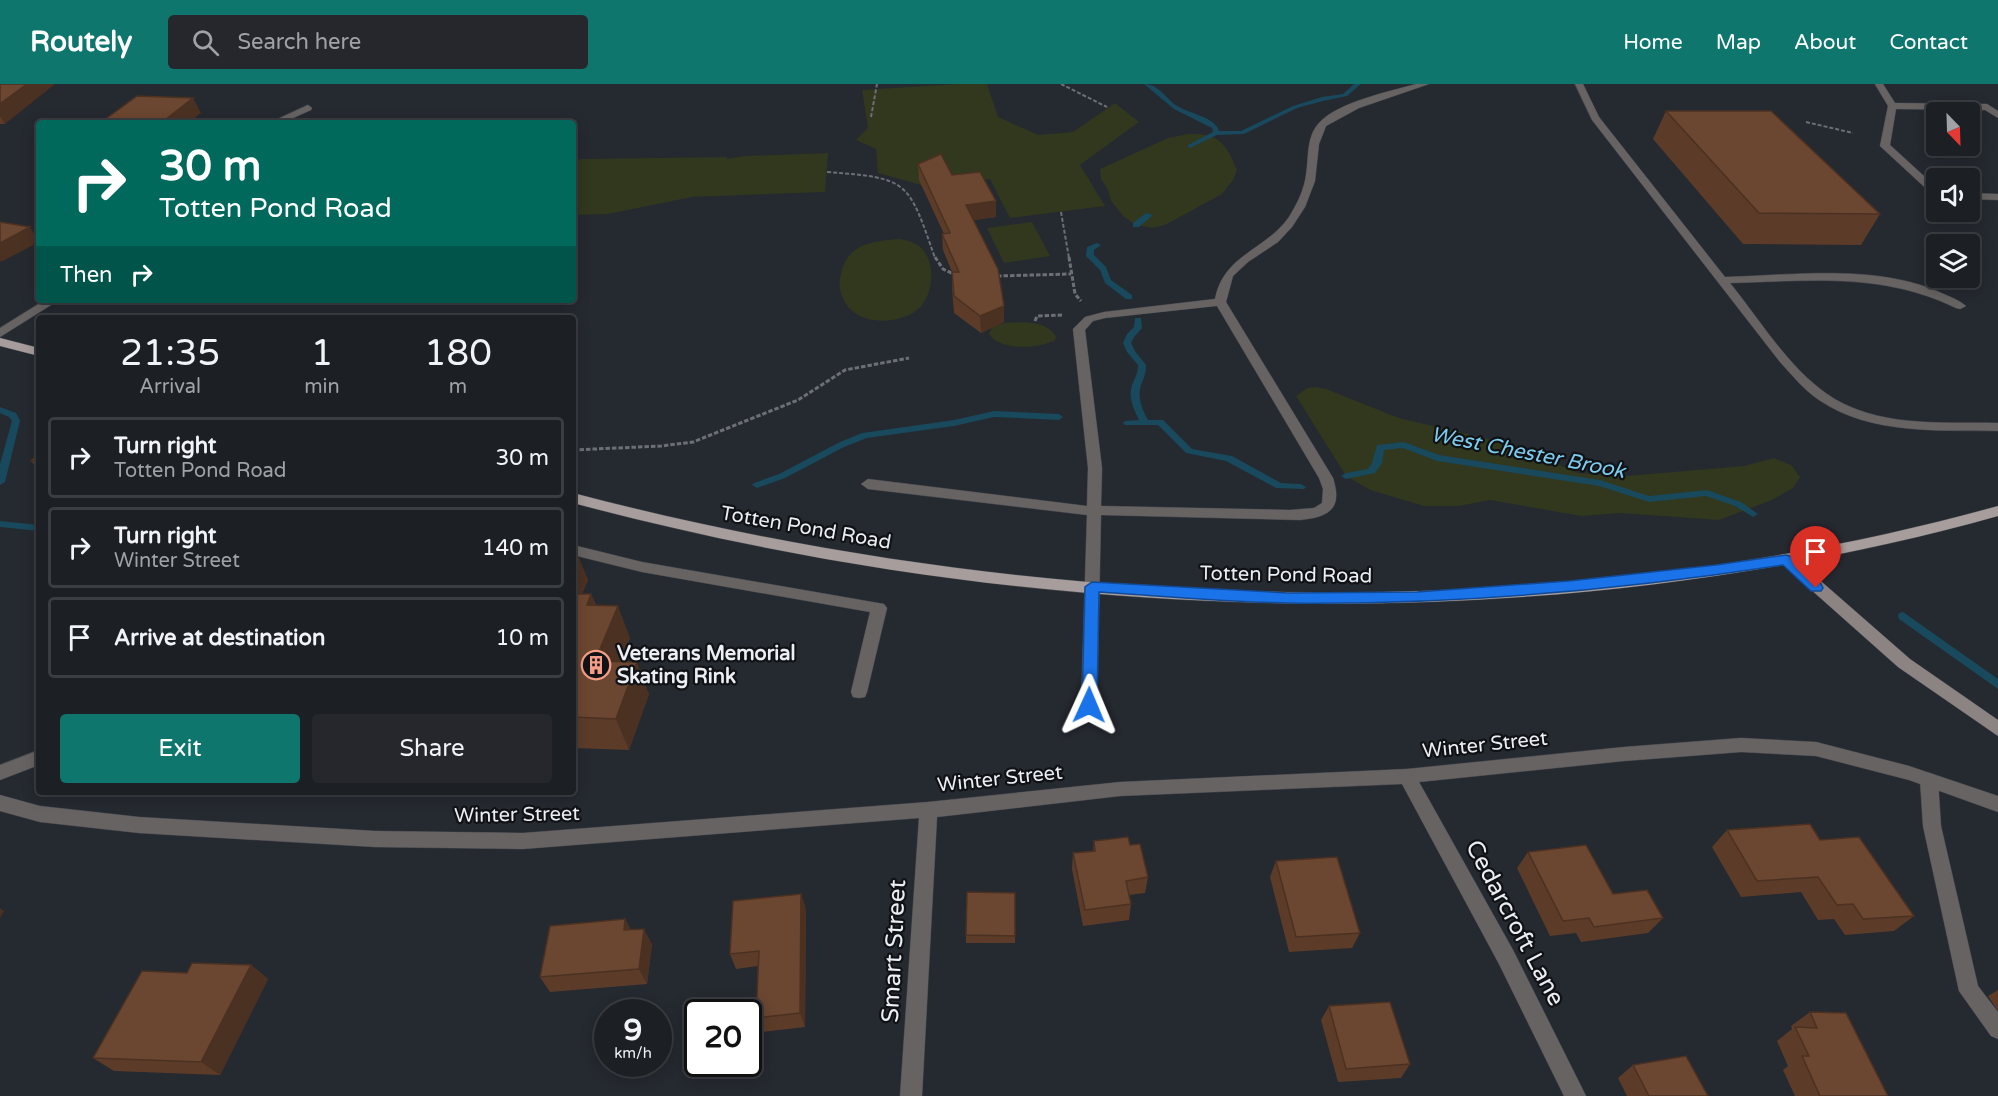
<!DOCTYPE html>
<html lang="en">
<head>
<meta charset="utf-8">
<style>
	:root { --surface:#1c1f24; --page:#25272c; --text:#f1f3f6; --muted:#a0a2a6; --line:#3a3d41; --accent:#0f766e }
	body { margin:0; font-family:"Varela Round",sans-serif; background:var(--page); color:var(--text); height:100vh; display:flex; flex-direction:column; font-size:22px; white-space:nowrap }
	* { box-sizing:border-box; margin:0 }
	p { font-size:20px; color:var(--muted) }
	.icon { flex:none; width:33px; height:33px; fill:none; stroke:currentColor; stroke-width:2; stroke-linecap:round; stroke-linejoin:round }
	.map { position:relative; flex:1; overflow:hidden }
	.drawer { position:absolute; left:36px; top:231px; width:540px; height:480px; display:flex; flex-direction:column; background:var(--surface); border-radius:6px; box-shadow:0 3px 15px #0003,0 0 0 2px var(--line) }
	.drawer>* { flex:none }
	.banner { position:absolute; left:36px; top:36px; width:540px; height:183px; border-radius:6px; box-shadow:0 3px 15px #0003,0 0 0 2px var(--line); background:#00695c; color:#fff; overflow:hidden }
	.needle { width:39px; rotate:157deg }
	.controls { position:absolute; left:1926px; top:18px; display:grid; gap:12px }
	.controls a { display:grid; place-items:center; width:54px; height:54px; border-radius:6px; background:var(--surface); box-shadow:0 3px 15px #0003,0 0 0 2px var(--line); font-size:30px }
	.speed { position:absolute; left:594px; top:915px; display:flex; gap:12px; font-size:30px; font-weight:700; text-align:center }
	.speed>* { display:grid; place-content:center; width:78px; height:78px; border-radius:50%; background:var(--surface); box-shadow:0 3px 15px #0003,0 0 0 2px var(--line); line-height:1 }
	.speed small { font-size:15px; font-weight:400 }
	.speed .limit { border:3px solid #111; border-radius:9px; background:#fff; color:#111 }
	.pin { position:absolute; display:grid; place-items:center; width:51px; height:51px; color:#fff; margin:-62px -26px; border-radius:50% 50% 50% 0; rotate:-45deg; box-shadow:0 0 6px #0007 }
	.pin .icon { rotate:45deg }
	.me { position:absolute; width:66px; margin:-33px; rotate:1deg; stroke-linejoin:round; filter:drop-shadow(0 0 4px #0008) }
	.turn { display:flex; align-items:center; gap:21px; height:126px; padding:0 24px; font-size:27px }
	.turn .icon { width:78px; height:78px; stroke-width:2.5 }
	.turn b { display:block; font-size:42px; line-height:51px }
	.then { display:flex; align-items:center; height:57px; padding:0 24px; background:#0003; gap:12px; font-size:22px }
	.eta { display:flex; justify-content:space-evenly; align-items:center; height:102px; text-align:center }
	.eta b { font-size:36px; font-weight:600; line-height:42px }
	.action { display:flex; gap:12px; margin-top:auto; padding:12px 24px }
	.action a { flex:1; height:69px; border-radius:6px; background:var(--accent); color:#fff; font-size:24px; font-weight:600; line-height:69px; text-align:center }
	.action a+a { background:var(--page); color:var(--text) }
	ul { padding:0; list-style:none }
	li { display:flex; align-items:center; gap:18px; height:81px; margin:0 12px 9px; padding:0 12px; border:3px solid var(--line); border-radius:6px }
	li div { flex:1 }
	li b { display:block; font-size:22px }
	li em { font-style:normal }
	header { display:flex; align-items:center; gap:36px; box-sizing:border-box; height:84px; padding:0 30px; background:var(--accent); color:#fff }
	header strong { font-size:28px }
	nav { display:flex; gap:33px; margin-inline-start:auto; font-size:21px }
	.search { width:420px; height:54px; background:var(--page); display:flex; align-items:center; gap:15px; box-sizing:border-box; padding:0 21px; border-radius:6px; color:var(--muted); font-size:22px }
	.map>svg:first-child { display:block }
</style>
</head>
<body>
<header>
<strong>Routely</strong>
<div class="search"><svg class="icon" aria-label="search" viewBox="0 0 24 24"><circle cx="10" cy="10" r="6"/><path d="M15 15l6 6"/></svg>Search here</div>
<nav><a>Home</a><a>Map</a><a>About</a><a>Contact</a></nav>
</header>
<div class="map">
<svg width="1998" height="1012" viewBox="0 0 1998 1012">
	<rect width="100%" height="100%" fill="#252930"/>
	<path fill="#31381e" d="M957,0H987L998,33L1038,51L1073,48L1115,19L1139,38L1080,81L1105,122L1010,134L990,95L928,103L878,89L876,65L856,56L868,44L862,6Z
		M1188,50C1219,49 1226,59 1237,86L1233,96L1222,110L1165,141L1152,144L1136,141L1124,133L1111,117L1108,106L1101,95L1100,85L1168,54Z
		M828,69L825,108L692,113L608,130L573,131V77L582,75L727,73V75L745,72Z
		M1032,138L1050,172L1004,179L987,144Z
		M900,155C909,157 918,159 924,167C936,183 933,213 917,226C899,240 866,241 850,225C843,218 838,205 840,195C845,160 870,157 900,155Z
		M1004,239C1022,238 1045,236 1056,252L1055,256C1040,265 999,267 989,250L992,243Z
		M1316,303L1326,305L1399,334L1510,360L1578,389L1626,392L1744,382L1774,374L1791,381L1800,393L1793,404L1772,416L1719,436L1621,429L1581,432L1490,416L1459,422H1424L1370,406L1346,392L1296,312L1307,304Z"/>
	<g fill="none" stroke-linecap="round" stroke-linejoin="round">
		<path fill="#18495c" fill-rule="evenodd" d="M1144,0C1160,0 1166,16 1179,23C1191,30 1215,33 1219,47H1241L1293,22L1322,13L1343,10L1354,0H1361L1347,12L1323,17L1297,24L1244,50L1217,51L1190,64L1188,63V61L1213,48L1212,44L1174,25Z
			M1146,129L1153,131L1139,143H1133V139Z
			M1097,159L1101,161L1094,166V171L1106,183L1111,196L1132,211V215H1126L1105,199L1100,186L1086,172L1087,163Z
			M1135,234H1141L1142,244L1134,253L1131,259L1135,267L1146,281C1146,289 1144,294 1141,301C1137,313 1142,325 1148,336H1163L1192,365L1232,372L1281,399L1301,400L1306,403L1304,405L1276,404L1226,377L1186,369L1158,341H1125L1123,339L1125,337L1139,336C1134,325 1128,314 1132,301C1135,294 1138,289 1138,281L1127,268L1123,259L1127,250L1134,243Z
			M0,323L16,329L20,337L5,398L0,401V380L12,337L9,333L0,329Z
			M994,327L1059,330L1063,333L1059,336L994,333L954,342L867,354L844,363L785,394L757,404L752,401L754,399L779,390L838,359L862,349L954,336Z
			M1404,358L1439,371L1600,396L1649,412L1707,406L1741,418L1758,430L1753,433L1735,422L1706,412L1649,418L1599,402L1437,377L1403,364L1384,366L1382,379L1375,389L1346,395L1341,392L1346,389L1368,385L1372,379L1377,361Z
			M0,437L39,441V447L0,443Z
			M1903,528L1998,595V605L1899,535L1898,532L1899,529Z"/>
		<g stroke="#41454b" stroke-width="1">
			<path id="lane" d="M1416,0H1429L1359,24L1326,42L1319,60L1315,97L1305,123L1292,143L1278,158L1248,178L1233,192L1226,218L1333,394C1343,425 1329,433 1300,436L1101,431L1097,621L1095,626L1089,628L1083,626L1081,621L1087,431L868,405L861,400L868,395L1087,422L1088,384L1073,245L1085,233L1104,228L1215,215C1224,170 1265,167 1289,133C1297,120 1304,106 1306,91C1309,73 1306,53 1319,39C1338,18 1388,8 1416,0ZM1217,222L1319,394L1323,405L1322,419L1314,424L1290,426L1101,422L1102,384L1085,246L1093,237L1105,234Z
				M1575,0H1583L1599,33L1725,193C1796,191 1880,179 1946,211C1953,214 1960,217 1966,222L1960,225L1956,224C1882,188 1810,197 1730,199C1760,236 1788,283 1827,310C1876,344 1942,338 1998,339V347C1939,346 1870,351 1819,316C1804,306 1792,291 1780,278L1592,36Z
				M1875,0H1883L1895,19L1987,20L1998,27V34L1985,26L1896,25L1890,61L1936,103V111L1932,110L1880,62L1888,22Z
				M1970,109L1998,110V116L1970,115Z
				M573,461L642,478L884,520L887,524L867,608L865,613L859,614L853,613L851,608L870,528L642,488L573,471Z
				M39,666V681L0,696V681Z
				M1929,689L1935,691L1938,696L1941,742L1978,902L1998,928V955L1991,952L1959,907L1923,742L1920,696L1923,691Z"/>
		</g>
		<g stroke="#41454b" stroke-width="1">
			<path id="street" d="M308,21L312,24L311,26L282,39H269Z
				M45,216H59L0,253V244Z
				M1741,654L1816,658L1909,682L1998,712V728L1909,696L1816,672L1741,668L1624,677L1419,698L1513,866L1586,1012H1564L1499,880L1402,700L1120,712L937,733L922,1012H900L919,734L523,765L375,763L139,749L40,738L0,727V711L40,722L139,733L375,747L523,749L928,718L1120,698L1407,685L1624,663Z"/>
		</g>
		<g stroke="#41454b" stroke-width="1">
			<path id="secondary" d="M1786,470L1791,471L1910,575L1998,636V652L1898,583L1781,479L1779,475Z"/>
		</g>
		<g stroke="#41454b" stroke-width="1">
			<path id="primary" d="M0,254L39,264V272L0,262Z
				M573,409C1030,529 1540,549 1998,422V432C1540,560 1030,541 573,419Z"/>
		</g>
		<path stroke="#6c7076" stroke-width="2" stroke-dasharray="4 2" stroke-linecap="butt" d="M1061,0L1107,23
			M871,33L877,0
			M1806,38L1853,49
			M827,88C910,94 908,97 935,174
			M1061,128L1069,174"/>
		<path stroke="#6c7076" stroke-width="3" stroke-dasharray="4.5 2" stroke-linecap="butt" d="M935,173L943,185L956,191
			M1069,173L1075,210L1081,217
			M997,192L1071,190
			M1035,237L1037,232L1062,231
			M573,366L661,362L693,358L798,316L845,286L909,274"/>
		<use href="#lane" fill="#686363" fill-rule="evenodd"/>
		<use href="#street" fill="#686363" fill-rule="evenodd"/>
		<use href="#secondary" fill="#8c8483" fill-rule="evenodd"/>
		<use href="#primary" fill="#a79d9c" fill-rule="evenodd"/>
	</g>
	<path fill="#5c3c29" d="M0,0L5,40H0Z
		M1666,27L1880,130L1861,161L1743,160L1653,55Z
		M918,80L952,91L996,117V133L974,136L1004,238L981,249L954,229L952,205V188L943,166L942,150H944L919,96Z
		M39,368V386L31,377Z
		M573,464L588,496L582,510H591L596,521L630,554L621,578L649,610L629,666L573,664Z
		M1727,746L1820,756L1914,832L1894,847L1845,851L1834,835L1818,836L1801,808L1741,813L1712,763Z
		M1094,757L1130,761L1148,793L1145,809L1129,811L1131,820L1129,836L1083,842L1072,785L1073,769L1093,767Z
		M1528,768L1613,810L1663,834L1648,849L1581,858L1576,849L1550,852L1517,784Z
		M1276,777L1360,849L1352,864L1289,868L1270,793Z
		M1015,809V859H966V851Z
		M801,810L806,826L805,943L762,948L756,934L758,882L736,885L730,870Z
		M625,835L631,846L652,860L647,900L550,908L540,893Z
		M251,881L268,895L220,991L114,987L93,974Z
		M1998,906V927L1988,912Z
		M1329,922L1410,980L1401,994L1338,998L1321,936Z
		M1810,928L1888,1012H1795L1783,986L1788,982L1777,957L1792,945L1791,942Z
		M1633,981L1708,1012H1627L1618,994Z"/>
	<path fill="#4b3122" d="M27,0H55L5,40L0,32V20Z
		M193,14L201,29L189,39H161Z
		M996,117V133L967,137L966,121Z
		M30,143L39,158L1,178L0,176V159Z
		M1004,222V238L981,249L980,232Z
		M575,464L588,496L573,530V468Z
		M591,510L604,543L587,521Z
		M618,522L630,554L609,608L595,577Z
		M637,578L649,610L629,666L616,635Z
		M801,810L806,826L805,943L800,929Z
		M0,824L4,827L0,834Z
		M625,835L633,851L624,846Z
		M644,845L652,860L647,900L639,885Z
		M251,881L268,895L220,991L201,978Z"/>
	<path fill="#6b4630" stroke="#4b3122" stroke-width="1.5" d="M0,0H27L0,20Z
		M137,12L193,14L161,39H100Z
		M1666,27H1771L1880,130L1759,129Z
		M941,70L952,91L980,88L996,117L966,121L998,185L1004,222L980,232L954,212L952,188H959L942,150L950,149L918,80Z
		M0,138L30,143L0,159Z
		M39,368V377H31Z
		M573,510H591L587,521L618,522L595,577L637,578L616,635L573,633Z
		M1810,740L1820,756L1859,753L1914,832L1863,835L1853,820L1837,821L1818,793L1757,797L1727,746Z
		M1128,753L1130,761L1140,760L1148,793L1126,797L1131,820L1085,826L1073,769L1095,767L1094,757Z
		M1586,761L1613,810L1647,806L1663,834L1594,843L1589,834L1563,837L1528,768Z
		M1337,773L1360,849L1296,853L1276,777Z
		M967,808L1015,809V852L966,851Z
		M801,810L800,929L756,934L759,867L730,870L733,817Z
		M625,835L624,846L644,845L639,885L540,893L550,842Z
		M192,879L251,881L201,978L93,974L142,887L187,889Z
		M1390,918L1410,980L1346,985L1329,922Z
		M1810,928L1846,929L1888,1012H1820L1802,972H1809L1795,943L1817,944Z
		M1686,972L1708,1012H1649L1633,981Z"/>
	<path fill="#1a73e8" stroke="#114b97" stroke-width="1.5" d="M1786,471L1790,472L1821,500L1823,504L1821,507H1811L1783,481C1620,506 1454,521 1289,519C1226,518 1162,512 1099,508L1097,621L1095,625H1084L1082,621L1085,503L1092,498L1288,509L1417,508L1569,497L1716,481Z"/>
	<defs>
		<g id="building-ring" transform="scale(1.5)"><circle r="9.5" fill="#101215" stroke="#f49e88" stroke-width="1.5"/><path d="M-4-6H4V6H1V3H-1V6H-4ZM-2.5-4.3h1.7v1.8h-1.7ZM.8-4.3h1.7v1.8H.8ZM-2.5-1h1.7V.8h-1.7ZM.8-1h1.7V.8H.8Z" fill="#f49e88"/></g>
	</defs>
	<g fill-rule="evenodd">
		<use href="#building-ring" x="596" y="581"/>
	</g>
	<g text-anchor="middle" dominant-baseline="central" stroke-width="4.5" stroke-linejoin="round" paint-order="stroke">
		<g font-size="20" fill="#ebeef3" stroke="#101215">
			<text transform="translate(806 444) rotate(10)">Totten Pond Road</text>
			<text transform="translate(1286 491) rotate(1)">Totten Pond Road</text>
			<text transform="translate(1485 661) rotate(-6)">Winter Street</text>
			<text transform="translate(1000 695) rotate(-6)">Winter Street</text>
			<text transform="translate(517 731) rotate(-1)">Winter Street</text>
		</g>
		<g font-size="20" font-weight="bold" fill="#ebeef3" stroke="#101215" text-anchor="start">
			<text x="617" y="570">Veterans Memorial<tspan x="617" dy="23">Skating Rink</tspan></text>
		</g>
		<g font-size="21" font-style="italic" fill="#7dccee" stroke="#101215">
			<text transform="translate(1528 369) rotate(11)">West Chester Brook</text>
		</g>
		<g font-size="24" fill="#ebeef3" stroke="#101215">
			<text transform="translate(1515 839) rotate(62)">Cedarcroft Lane</text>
			<text transform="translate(894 867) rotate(-87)">Smart Street</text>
		</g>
	</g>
</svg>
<div class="controls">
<a><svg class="needle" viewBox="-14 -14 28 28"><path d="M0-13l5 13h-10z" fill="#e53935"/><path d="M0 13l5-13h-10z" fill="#a0a2a6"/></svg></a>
<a><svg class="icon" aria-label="sound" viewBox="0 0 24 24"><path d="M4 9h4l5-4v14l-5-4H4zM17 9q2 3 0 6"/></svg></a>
<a><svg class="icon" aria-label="layers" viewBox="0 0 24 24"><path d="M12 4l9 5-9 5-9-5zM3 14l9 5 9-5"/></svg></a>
</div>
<div class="speed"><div>9<small>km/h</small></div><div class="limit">20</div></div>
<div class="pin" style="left:1816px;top:504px;background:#d93025"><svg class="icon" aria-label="arrive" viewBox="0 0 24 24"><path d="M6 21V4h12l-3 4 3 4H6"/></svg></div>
<svg class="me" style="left:1089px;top:621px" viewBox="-20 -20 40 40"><path d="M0-17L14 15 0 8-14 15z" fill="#1a73e8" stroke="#fff" stroke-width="4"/></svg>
<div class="banner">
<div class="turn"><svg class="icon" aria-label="right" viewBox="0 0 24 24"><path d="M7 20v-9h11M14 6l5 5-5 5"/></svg><div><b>30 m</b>Totten Pond Road</div></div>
<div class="then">Then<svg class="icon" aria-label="right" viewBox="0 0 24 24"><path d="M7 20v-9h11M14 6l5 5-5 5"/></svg></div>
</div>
<section class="drawer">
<div class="eta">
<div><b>21:35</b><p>Arrival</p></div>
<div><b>1</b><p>min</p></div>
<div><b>180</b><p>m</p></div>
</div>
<ul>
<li><svg class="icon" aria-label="right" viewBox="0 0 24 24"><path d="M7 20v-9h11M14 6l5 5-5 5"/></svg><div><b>Turn right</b><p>Totten Pond Road</p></div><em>30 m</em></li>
<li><svg class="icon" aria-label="right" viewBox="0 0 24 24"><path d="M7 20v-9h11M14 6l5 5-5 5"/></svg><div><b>Turn right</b><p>Winter Street</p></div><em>140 m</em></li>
<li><svg class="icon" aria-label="arrive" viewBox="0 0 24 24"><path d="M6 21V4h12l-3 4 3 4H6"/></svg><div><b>Arrive at destination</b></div><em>10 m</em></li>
</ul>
<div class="action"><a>Exit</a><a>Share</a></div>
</section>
</div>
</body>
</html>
